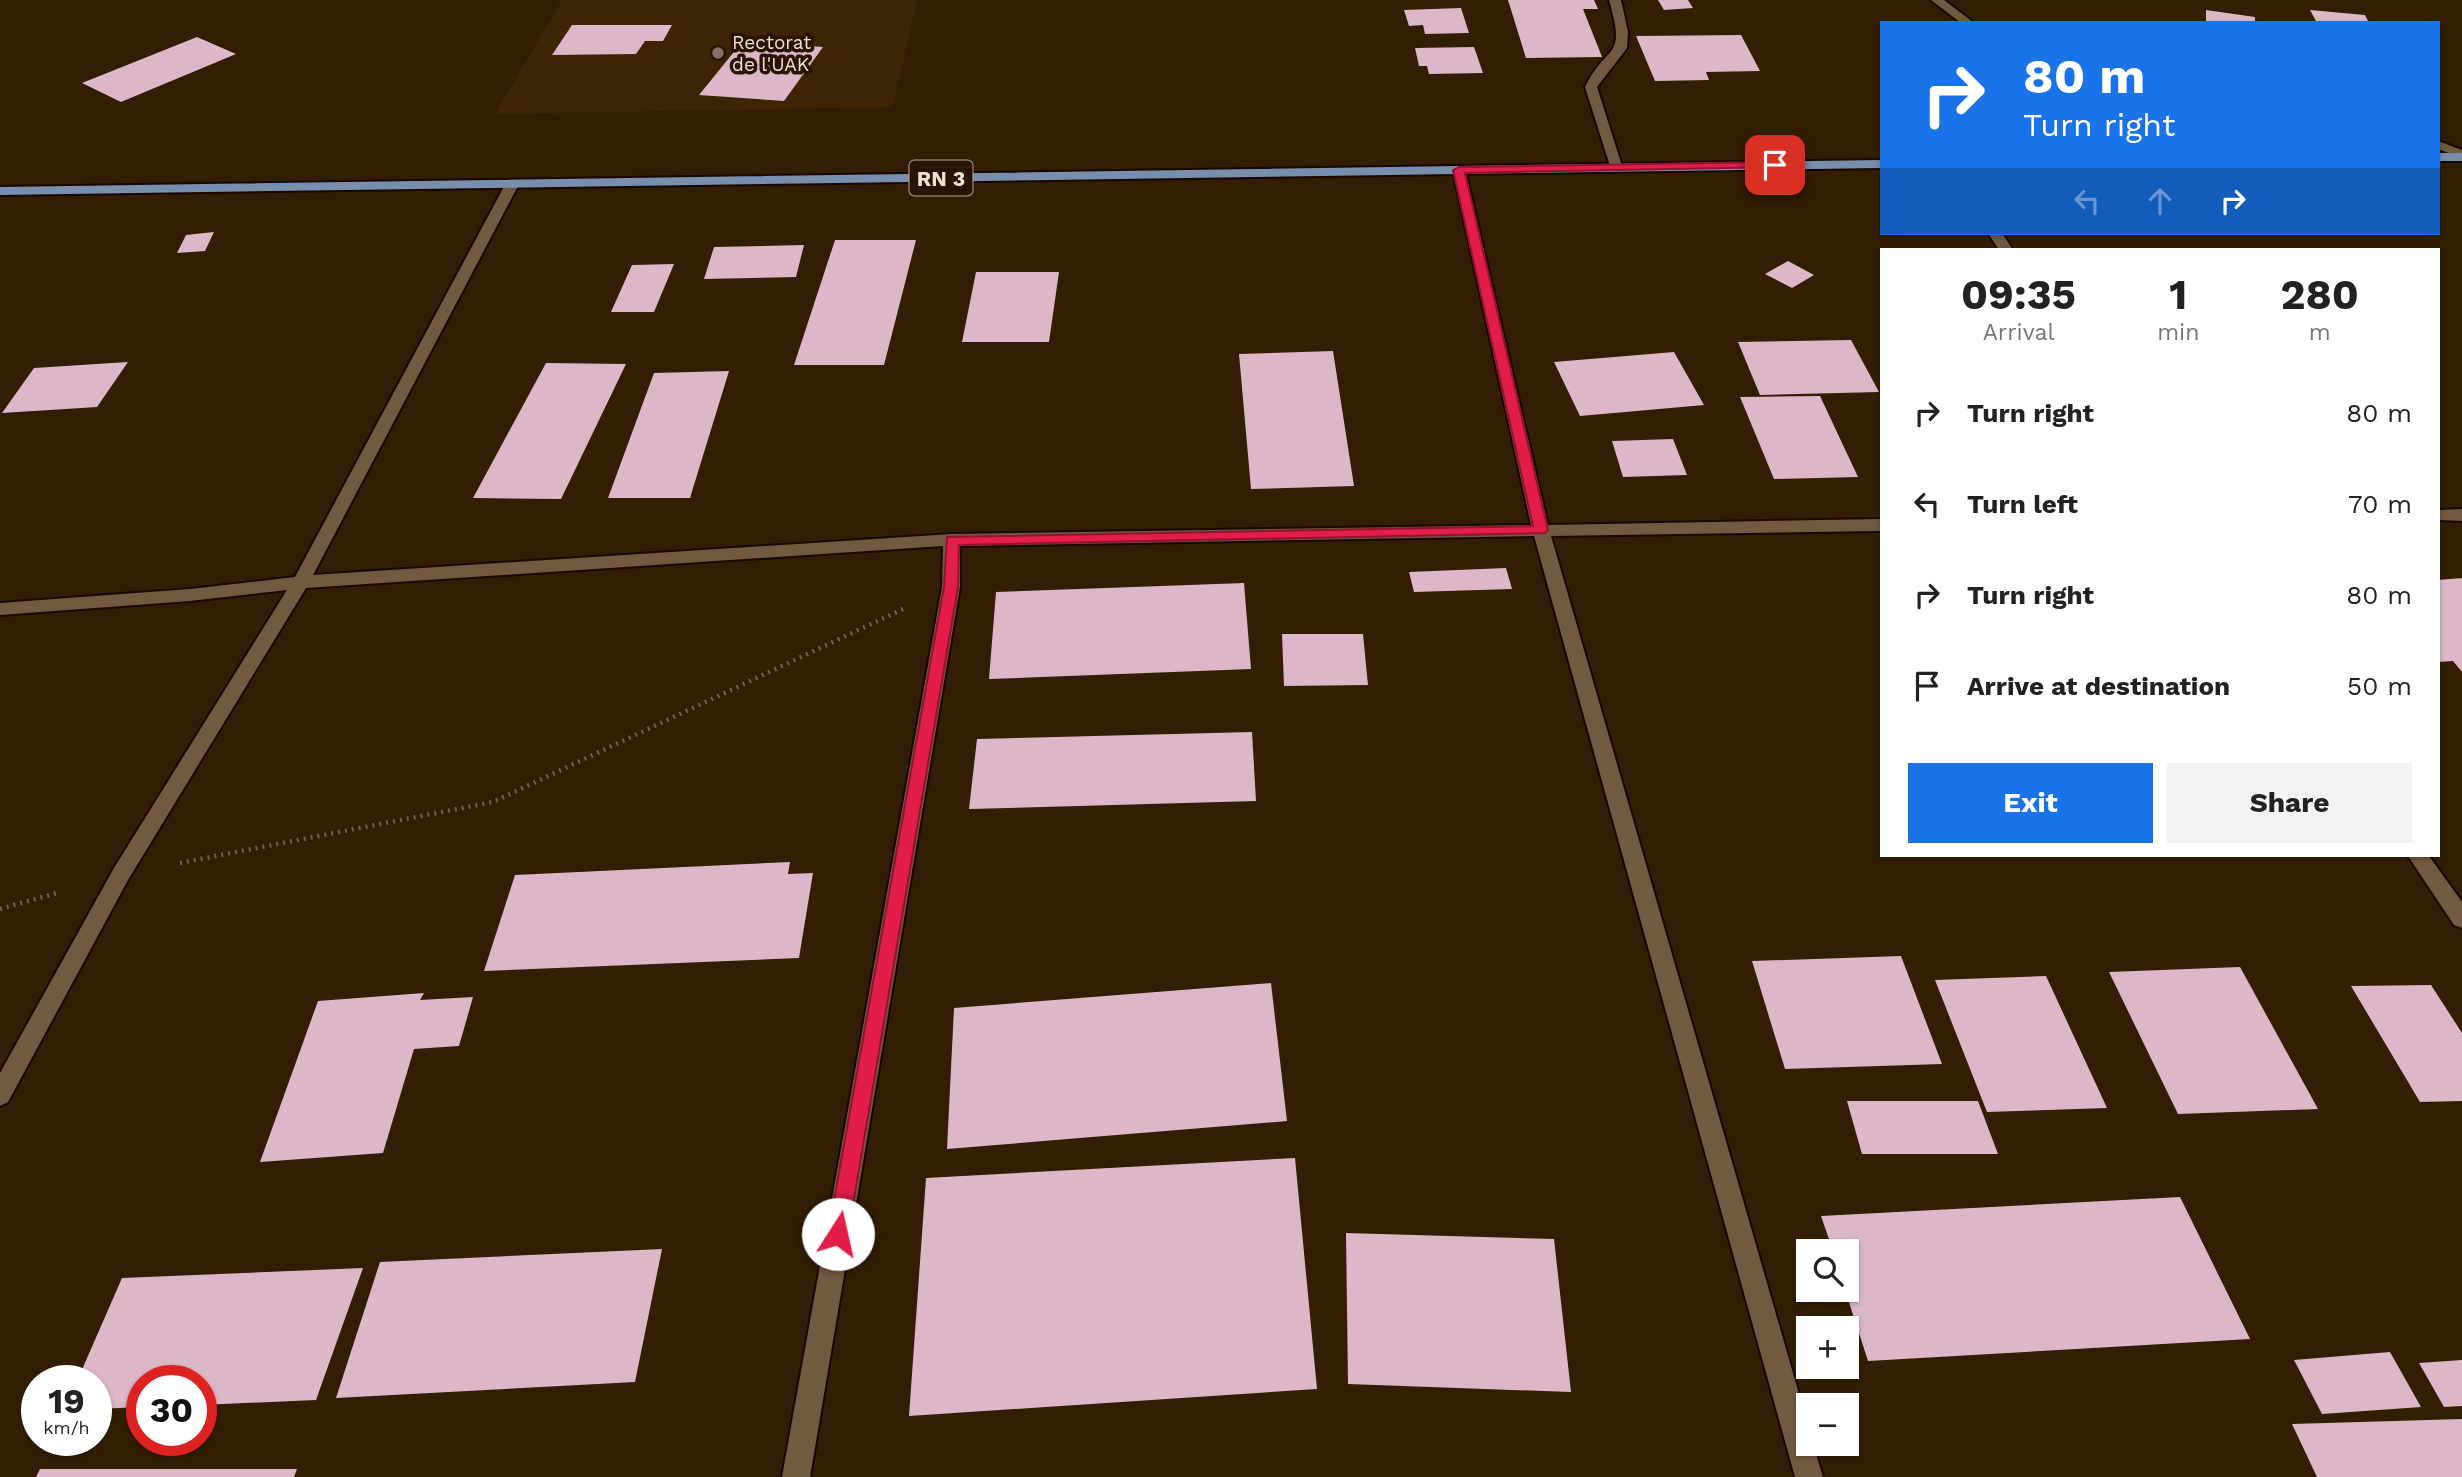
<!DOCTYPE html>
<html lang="en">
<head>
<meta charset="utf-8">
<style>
	:root { --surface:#fff; --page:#f2f2f2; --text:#222; --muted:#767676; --accent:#1a73e8 }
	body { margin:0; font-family:"Work Sans",sans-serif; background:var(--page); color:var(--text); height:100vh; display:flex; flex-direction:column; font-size:26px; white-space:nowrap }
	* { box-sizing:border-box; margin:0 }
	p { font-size:23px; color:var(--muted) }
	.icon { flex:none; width:38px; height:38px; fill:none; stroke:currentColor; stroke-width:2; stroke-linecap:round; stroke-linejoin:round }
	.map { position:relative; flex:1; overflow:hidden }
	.panel { position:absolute; left:1880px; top:248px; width:560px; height:609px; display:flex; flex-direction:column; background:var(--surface); border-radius:0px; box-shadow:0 2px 5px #0004 }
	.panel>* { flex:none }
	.guide { position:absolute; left:1880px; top:21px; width:560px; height:214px; border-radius:0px; box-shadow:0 2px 5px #0004; background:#1a73e8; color:#fff; overflow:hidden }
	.controls { position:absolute; left:1796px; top:1239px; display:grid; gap:14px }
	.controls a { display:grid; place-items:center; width:63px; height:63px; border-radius:0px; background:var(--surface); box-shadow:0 2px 5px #0004; font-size:35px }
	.speed { position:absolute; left:21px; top:1365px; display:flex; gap:14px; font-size:35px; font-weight:700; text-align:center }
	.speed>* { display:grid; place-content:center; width:91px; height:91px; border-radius:50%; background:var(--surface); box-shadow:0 2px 5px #0004; line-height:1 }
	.speed small { font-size:18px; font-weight:400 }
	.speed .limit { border:10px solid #d22; background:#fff; color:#111 }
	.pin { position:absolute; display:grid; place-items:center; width:60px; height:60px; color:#fff; margin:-30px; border-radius:14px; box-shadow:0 4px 10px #0006 }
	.me { position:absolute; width:77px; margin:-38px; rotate:10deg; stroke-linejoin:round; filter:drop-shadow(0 0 5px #0008) }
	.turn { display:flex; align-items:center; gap:24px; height:147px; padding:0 28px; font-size:32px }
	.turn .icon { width:91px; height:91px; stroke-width:2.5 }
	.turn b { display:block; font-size:49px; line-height:60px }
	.lanes { display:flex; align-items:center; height:66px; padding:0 28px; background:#0003; justify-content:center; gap:35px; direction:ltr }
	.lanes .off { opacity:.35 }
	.eta { display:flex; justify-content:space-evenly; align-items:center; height:119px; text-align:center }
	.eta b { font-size:42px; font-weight:700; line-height:49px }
	.cta { display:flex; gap:14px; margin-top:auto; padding:14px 28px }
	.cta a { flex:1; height:80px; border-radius:0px; background:var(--accent); color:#fff; font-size:28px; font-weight:700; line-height:80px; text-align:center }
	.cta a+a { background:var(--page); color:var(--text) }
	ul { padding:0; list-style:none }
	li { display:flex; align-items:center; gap:21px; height:91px; padding:0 28px }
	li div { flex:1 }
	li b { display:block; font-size:26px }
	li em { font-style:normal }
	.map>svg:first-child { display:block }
</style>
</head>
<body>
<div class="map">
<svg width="2462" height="1477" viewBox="0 0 2462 1477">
	<rect width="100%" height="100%" fill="#321e05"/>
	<path fill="#3d2404" d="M562,0H917L893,107L495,114Z"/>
	<path fill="#dcb7c7" d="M1508,0H1594L1598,9H1583L1602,57L1526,58Z
		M1658,0H1688L1693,8L1664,10Z
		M1461,8L1469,33L1425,34L1423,25L1409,26L1404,10Z
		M2206,10L2255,17V23H2206Z
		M2310,10L2365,15L2369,23H2317Z
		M572,25H672L663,41H645L636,54L552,55Z
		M1741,35L1760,71L1706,72L1709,80L1655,81L1636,36Z
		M197,37L236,54L121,102L82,83Z
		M742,42L823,47L784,101L699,95Z
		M1474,47L1483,73L1429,74L1427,66H1419L1415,48Z
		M214,232L205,251L177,253L186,235Z
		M835,240H916L884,365H794Z
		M804,245L796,277L704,279L714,247Z
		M1788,261L1814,275L1792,288L1765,274Z
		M674,264L654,312H611L632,265Z
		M976,272H1059L1049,342H962Z
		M1851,340L1879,392L1760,395L1738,342Z
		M1333,351L1354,486L1251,489L1239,354Z
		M1674,352L1704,405L1580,416L1554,362Z
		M128,362L97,407L2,413L34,368Z
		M546,363L626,364L561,499L473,498Z
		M729,371L690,498H608L654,373Z
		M1820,396L1858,477L1774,479L1740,397Z
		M1673,439L1687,475L1623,477L1612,441Z
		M1506,568L1512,589L1414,592L1409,572Z
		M2462,578V672L2453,661L2438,662V580Z
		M1244,583L1251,669L989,679L996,592Z
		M1282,634H1363L1368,685L1284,686Z
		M1252,732L1256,801L969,809L977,739Z
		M790,862L788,874L813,873L799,958L484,971L515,875Z
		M1901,956L1942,1064L1785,1069L1752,961Z
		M2240,967L2318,1109L2178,1114L2109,972Z
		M2046,976L2107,1108L1987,1112L1935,980Z
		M1271,983L1287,1121L947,1149L954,1008Z
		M2431,985L2462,1033V1101L2420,1102L2351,986Z
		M424,993L420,1000L473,997L459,1046L414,1049L383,1153L260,1162L318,1001Z
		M1847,1101H1978L1998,1154H1862Z
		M1295,1158L1317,1389L909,1416L926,1178Z
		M2180,1197L2250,1339L1868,1361L1845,1290L1846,1251H1833L1821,1216Z
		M1346,1233L1554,1239L1571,1392L1348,1384Z
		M662,1249L635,1382L336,1398L380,1262Z
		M363,1268L316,1400L201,1405V1381H142V1407L96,1409V1381H77L122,1278Z
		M2390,1352L2421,1407L2322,1414L2294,1360Z
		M2462,1360V1406L2444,1407L2419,1363Z
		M2462,1419V1477H2317L2292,1424Z
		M40,1469H297L294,1477H36Z"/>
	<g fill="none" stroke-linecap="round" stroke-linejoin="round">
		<g stroke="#190700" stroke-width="4">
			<path id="minor" d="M1609,0H1621L1628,32L1627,48L1597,87L1622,166L1616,170L1610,166L1585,87C1607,42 1627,62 1609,0Z
				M1931,0H1944L1974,23H1961Z
				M2438,141L2462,150V158L2438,149Z
				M1459,166L1465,170L1548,525L1881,519V531L1551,536L1808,1425V1444H1813L1823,1477H1795L1534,536L960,546V587L810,1477H782L942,587L943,546L306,588L128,880L8,1102L0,1106V1073L114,868L287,590L190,601L0,615V603L190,589L295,577L507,181L519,184L313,575L952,534L1531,525L1453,170Z
				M1988,233H2002L2013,250H1999Z
				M2462,509V521L2438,520V510Z
				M2408,856H2429L2462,902V928L2454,925Z"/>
		</g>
		<g stroke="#190700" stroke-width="4">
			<path id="primary" d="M2438,153H2462V161H2438Z
				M1881,160V168L0,195V187Z"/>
		</g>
		<path stroke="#73614c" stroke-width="4.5" stroke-dasharray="2 5" stroke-linecap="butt" d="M180,863L493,802L903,609
			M0,909L60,892"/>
		<use href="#minor" fill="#725a41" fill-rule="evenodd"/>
		<use href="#primary" fill="#778ead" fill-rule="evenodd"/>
	</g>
	<path fill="#e11d48" stroke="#92132f" stroke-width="2" d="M1775,162L1779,163V167L1465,173L1548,530L1545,533L959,545L958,587L848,1234L845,1241L838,1244L831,1241L828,1234L944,587L947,537L1533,526L1453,170L1459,167Z"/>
	<circle fill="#8d6e63" stroke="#281400" stroke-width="2.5" cx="718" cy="53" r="7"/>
	<g text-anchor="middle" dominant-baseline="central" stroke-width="7" stroke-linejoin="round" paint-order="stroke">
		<g font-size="19" fill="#efe1d3" stroke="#281400" text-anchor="start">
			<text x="732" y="42">Rectorat<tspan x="732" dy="22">de l'UAK</tspan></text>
		</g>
		<rect fill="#281400" stroke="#b3a494" stroke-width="2" x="909.5" y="160.5" width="63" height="35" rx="5"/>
		<g font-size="21" font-weight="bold" fill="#efe1d3">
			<text x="941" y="178">RN 3</text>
		</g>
	</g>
</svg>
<div class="controls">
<a><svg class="icon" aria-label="search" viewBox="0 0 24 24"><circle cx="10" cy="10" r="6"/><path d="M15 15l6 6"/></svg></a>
<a>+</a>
<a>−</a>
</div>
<div class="speed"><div>19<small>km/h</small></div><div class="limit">30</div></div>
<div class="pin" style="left:1775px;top:165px;background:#d93025"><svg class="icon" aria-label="arrive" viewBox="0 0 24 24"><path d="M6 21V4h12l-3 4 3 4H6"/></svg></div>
<svg class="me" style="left:838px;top:1234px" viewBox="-20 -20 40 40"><circle r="19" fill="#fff"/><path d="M0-13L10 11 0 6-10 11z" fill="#e11d48"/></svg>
<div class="guide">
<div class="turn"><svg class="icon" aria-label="right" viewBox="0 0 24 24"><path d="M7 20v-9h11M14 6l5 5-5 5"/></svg><div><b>80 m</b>Turn right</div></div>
<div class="lanes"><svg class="icon off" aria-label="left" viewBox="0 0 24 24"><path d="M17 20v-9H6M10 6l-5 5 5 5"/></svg><svg class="icon off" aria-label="ahead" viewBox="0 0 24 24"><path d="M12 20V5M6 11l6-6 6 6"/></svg><svg class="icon" aria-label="right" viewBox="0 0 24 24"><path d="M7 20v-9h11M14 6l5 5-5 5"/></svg></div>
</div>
<section class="panel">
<div class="eta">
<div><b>09:35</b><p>Arrival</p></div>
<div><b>1</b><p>min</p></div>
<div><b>280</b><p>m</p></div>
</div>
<ul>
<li><svg class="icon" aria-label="right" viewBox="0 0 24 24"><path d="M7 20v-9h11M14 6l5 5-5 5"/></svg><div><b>Turn right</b></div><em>80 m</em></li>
<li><svg class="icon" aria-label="left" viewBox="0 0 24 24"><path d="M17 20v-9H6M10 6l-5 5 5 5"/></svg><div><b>Turn left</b></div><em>70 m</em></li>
<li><svg class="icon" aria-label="right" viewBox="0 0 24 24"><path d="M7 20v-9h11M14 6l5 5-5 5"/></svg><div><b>Turn right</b></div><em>80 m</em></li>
<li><svg class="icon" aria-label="arrive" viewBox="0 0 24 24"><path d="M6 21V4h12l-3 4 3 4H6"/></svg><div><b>Arrive at destination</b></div><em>50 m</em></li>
</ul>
<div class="cta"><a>Exit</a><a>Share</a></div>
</section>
</div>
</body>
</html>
